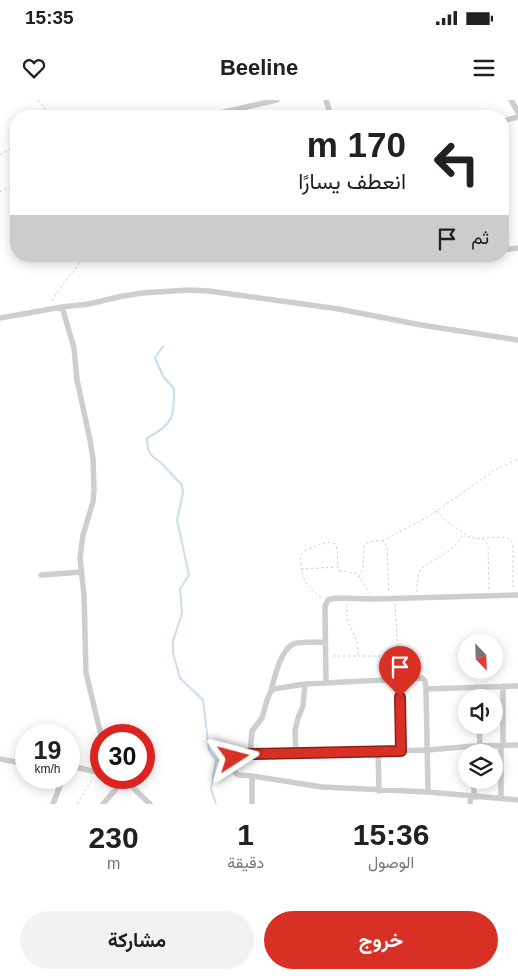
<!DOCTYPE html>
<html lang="ar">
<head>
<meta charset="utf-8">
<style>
	:root { --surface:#fff; --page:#f2f2f2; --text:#202124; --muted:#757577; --accent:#d93025 }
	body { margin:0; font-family:Helvetica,Vazirmatn,sans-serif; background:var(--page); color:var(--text); direction:rtl; height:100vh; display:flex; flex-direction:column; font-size:19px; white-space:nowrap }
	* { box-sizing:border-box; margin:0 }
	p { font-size:16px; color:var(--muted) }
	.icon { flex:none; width:28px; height:28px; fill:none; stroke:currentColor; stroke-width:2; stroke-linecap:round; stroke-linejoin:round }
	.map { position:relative; height:704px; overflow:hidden; direction:ltr }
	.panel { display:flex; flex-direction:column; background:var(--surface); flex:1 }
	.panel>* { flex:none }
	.guide { position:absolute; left:10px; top:10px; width:499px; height:152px; border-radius:20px; box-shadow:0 2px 12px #0003; direction:rtl; background:#fff; color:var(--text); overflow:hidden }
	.needle { width:32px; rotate:157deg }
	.buttons { position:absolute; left:458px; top:534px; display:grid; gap:10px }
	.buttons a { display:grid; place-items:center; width:45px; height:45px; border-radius:50%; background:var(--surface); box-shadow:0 2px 12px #0003; font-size:25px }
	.speed { position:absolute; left:15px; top:624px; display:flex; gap:10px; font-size:25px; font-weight:700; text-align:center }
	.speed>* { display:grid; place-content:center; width:65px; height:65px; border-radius:50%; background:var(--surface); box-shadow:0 2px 12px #0003; line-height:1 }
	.speed small { font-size:12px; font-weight:400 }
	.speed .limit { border:8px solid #d22; background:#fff; color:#111 }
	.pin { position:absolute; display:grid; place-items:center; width:42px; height:42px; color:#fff; margin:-51px -21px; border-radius:50% 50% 50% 0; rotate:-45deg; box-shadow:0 0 5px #0007 }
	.pin .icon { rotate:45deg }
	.me { position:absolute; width:55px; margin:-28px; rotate:81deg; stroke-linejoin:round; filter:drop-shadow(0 0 4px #0008) }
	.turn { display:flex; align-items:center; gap:18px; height:105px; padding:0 20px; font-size:22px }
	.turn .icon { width:65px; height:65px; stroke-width:2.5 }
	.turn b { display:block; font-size:35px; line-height:42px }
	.then { display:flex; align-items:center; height:48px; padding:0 20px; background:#0003; gap:10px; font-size:19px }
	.eta { display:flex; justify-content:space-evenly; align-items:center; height:85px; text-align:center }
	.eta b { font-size:30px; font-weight:700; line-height:35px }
	.cta { display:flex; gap:10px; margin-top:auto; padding:10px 20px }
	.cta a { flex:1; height:58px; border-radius:30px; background:var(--accent); color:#fff; font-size:20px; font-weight:700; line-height:58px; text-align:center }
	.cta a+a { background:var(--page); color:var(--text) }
	.status { display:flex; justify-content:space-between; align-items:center; height:35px; padding:0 25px; background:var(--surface); direction:ltr }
	.status svg { height:14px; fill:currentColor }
	header { display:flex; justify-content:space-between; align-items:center; height:65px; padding:0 20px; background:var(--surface); font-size:22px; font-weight:700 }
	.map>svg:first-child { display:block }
</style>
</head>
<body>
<div class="status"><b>15:35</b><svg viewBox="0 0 49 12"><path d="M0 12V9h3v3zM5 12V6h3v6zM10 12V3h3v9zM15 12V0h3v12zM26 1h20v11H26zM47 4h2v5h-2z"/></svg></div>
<header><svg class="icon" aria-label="menu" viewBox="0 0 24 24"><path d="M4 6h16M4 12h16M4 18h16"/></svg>Beeline<svg class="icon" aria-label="heart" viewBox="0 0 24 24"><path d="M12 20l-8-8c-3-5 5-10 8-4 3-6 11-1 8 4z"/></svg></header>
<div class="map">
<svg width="518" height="704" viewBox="0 0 518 704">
	<rect width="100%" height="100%" fill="#fff"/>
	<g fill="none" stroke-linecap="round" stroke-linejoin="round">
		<path stroke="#cbddee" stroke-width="2" d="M163,246L155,258L163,276L174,289C174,297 174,311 171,318C167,327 155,334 147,338L148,349L152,356L161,363L182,385L183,393L177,420L189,475L180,489L182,513L173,541V553L180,578L203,600L209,650L216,660L211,689L216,704"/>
		<path stroke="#cecece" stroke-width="1" stroke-dasharray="2.5 2.5" stroke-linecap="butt" d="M38,0L43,6L50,16
			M0,55L16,45
			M0,92L16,83
			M52,201L60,188L77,167L82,156
			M437,411L445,420L469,437C478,440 483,435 488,446L489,490
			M482,438L505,437C509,438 512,440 513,445V489
			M382,441L428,417L495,370L518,359
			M301,469L337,467
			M359,477L363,468L364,447C368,441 375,440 382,441L385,443L387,448L389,493
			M417,492C417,483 417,475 422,468C437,457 453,452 463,435
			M321,498C308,487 301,480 301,462C301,459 300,456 302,454C305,450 312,448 316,446C323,443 329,441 335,444C340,453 336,462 339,471L356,473L370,493
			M347,504V519L357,541L358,556
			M395,504L398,558
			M333,556H391C401,559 407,564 413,572
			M77,704L93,678"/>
		<path stroke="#cecece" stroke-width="5.5" d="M326,0L331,16
			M511,0L518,12
			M207,16L277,0
			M502,21L518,17
			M502,150L518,148
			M62,207L74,248L77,280L90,340L93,359L94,389L93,402L83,435L80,458L84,495L86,573L101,635
			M0,218L62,207L89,204L118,197L142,193L189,190L209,191L339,209L421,225L518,240
			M41,475L82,472
			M400,579L401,651
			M326,583L325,506L328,500L335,498L374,499L518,495
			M477,587L478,598
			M426,589L518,586
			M271,591C274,579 280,551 293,544C299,541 317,543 325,542
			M479,625L480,646
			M518,645L474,646L428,650L250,654L236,656L234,660L235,672L238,675L252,676L322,687L428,692L518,700
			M501,646V699
			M503,646V586
			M378,651L379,691
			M296,653L295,630L298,618L303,606L305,584
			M250,654L252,631L262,618L267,600L271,591L274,589L305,584L422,578L425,581L426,589L428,692
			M0,659L26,664
			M69,668H79L101,673
			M115,678L130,685L150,704
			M474,680V697
			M53,704L63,678
			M103,704L123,681
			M252,704V676
			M470,704L471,696"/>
	</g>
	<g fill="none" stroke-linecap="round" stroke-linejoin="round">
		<g stroke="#8d1f18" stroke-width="12">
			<path id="route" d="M234,658L236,656L250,654L401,651L400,597"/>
		</g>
		<use href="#route" stroke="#d93025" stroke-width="9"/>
	</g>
</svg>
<div class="buttons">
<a><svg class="needle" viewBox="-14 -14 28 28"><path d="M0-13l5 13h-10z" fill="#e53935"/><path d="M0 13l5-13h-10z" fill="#757577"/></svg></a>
<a><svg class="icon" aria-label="sound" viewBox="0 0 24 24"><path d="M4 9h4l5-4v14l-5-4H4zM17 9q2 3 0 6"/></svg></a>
<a><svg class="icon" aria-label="layers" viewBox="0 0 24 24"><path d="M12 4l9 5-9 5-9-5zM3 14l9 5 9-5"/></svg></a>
</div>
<div class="speed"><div>19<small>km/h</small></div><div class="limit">30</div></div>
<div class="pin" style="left:400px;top:597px;background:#d93025"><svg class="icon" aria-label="arrive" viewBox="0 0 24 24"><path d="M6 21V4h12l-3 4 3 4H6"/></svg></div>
<svg class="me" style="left:234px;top:658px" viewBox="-20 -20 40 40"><path d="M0-17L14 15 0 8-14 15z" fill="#d93025" stroke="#fff" stroke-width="4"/></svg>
<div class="guide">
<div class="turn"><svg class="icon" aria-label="left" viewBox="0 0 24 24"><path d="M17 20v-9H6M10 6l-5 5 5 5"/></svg><div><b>170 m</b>انعطف يسارًا</div></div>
<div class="then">ثم<svg class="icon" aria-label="arrive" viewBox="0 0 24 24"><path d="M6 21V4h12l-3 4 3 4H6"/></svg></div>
</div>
</div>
<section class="panel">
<div class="eta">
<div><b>15:36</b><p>الوصول</p></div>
<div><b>1</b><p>دقيقة</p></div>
<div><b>230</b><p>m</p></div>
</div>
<div class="cta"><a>خروج</a><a>مشاركة</a></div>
</section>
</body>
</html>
